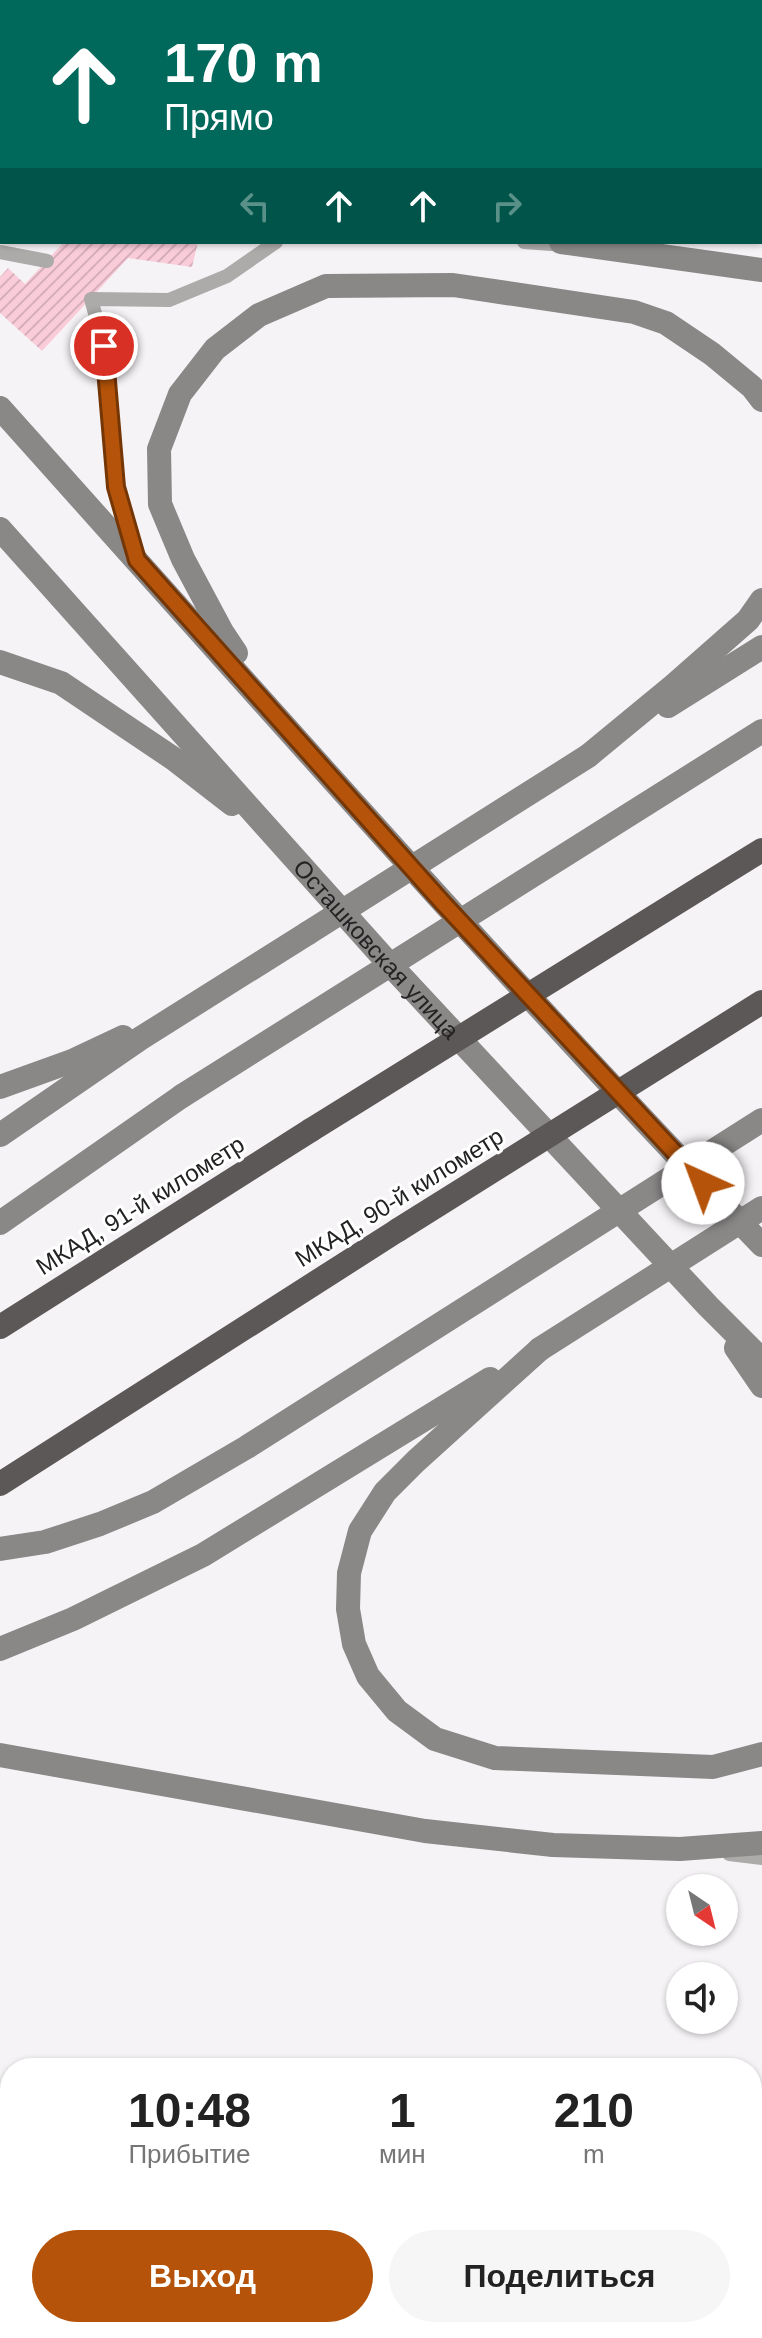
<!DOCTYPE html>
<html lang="ru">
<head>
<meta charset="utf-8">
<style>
	:root { --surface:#fff; --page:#f6f6f6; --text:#222; --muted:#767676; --accent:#b45309 }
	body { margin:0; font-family:Arial,sans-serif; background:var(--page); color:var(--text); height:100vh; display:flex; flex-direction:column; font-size:30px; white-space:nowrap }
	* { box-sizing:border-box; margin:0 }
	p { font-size:26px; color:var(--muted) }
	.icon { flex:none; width:44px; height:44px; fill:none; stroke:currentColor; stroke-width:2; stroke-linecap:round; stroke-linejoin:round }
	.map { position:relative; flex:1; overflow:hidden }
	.details { position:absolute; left:0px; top:2058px; width:762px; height:280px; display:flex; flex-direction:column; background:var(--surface); border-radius:32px 32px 0 0; box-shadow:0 2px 6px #0004 }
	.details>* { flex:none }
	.banner { position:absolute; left:0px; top:0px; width:762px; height:244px; box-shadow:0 2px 6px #0004; background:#00695c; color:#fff; overflow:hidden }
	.needle { width:52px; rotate:145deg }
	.fabs { position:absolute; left:666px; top:1874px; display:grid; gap:16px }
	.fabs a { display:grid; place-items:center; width:72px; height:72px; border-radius:50%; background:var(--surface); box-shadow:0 2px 6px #0004; font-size:40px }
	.pin { position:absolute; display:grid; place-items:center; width:68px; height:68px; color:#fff; margin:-34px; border:4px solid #fff; border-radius:50%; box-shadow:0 2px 8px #0007 }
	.me { position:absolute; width:88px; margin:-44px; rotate:317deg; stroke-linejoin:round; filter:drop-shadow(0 0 6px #0008) }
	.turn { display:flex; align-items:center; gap:28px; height:168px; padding:0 32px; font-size:36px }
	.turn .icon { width:104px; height:104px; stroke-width:2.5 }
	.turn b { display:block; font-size:56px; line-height:68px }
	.lanes { display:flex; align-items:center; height:76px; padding:0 32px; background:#0003; justify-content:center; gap:40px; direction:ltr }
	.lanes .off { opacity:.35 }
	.eta { display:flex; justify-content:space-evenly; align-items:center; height:136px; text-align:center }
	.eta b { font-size:48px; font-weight:800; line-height:56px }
	.action { display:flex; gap:16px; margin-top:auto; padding:16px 32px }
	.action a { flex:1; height:92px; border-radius:48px; background:var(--accent); color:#fff; font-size:32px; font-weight:800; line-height:92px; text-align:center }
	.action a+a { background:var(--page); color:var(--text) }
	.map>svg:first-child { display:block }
</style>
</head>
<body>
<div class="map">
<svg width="762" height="2338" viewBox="0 0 762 2338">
	<defs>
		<pattern id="industrial-grid" width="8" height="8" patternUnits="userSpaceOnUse" patternTransform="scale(2)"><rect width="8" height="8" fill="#fce5da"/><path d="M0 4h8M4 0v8" fill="none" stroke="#d8c4bb"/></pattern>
		<pattern id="forest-firs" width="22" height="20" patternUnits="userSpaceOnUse" patternTransform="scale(2)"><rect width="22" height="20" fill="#eecfec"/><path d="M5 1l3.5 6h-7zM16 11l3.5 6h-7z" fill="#ccb1ca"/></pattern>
		<pattern id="building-hatch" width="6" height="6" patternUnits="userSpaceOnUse" patternTransform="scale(2)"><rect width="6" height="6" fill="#faccda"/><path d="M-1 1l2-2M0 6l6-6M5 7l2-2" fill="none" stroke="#d6afbb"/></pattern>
	</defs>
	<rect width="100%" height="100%" fill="#f6f3f6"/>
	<path fill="url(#industrial-grid)" d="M700,0H762V63L760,61V2H702Z"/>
	<path fill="url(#forest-firs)" d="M760,61L762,63V186H760Z"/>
	<path fill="url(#building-hatch)" d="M64,242H198L192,267L128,258L42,351L0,313V277L8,268L25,284Z
		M169,2058L172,2068H142Z
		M196,2328H258L232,2338H200Z"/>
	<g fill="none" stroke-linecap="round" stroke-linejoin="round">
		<path stroke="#acabaa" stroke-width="14" d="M524,242L565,245
			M0,252L47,261
			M135,553L116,487L104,346L91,299L169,300L227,276L276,242
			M729,1854L762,1858
			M0,2135L10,2141"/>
		<g stroke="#8a8787" stroke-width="24">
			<path d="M0,154H2"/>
			<path d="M561,242L762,270"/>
			<path d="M0,408C252,689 501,973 762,1245"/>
			<path id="s1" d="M0,529L382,956L708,1306L762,1360"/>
			<path d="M236,653L222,632L183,559L160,504L159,449L180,394L215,349L259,315L326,286L453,285L634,312L666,323L712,354L752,387L762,400"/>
			<path d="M0,662L61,683L174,759L232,804"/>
			<path d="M668,706L762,647"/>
			<path d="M588,756L673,686L748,620L762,600"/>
			<path d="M0,1087L72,1061L123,1037"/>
			<path d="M0,1135L141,1038L308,933"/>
			<path d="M0,1223L182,1096"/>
			<path d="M736,1348L762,1386"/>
			<path d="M540,1349L416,1461L385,1492L360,1531L349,1573L348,1609L354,1644L368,1676L397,1711L435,1739L495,1758L713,1767L762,1754"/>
			<path d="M0,1649L73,1619L203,1555L490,1379"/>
			<path d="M0,1755L425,1831L553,1845L680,1849L762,1843"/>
		</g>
		<path stroke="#5c5858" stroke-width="24" d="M702,887L762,850
			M0,1327L311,1130
			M0,1484L398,1230"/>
		<path stroke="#8a8787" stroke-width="24" d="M308,933L588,756
			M182,1096L762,731
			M540,1349L762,1208
			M0,1549L45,1542L100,1524L153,1502L247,1447L762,1120"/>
		<path stroke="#5c5858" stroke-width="24" d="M311,1130L702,887
			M398,1230L762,1002"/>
	</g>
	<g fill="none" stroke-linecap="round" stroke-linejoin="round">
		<g stroke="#753606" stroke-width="20">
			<path id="route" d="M104,346L116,487L137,560L442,902L703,1183"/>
		</g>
		<use href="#route" stroke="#b45309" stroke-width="14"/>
	</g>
	<g text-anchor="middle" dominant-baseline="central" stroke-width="6" stroke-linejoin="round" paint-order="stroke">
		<g font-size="24" fill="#242324" stroke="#fff">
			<text stroke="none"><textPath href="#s1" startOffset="564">Осташковская улица</textPath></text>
			<text transform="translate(399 1197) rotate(-32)">МКАД, 90-й километр</text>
			<text transform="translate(140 1205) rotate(-32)">МКАД, 91-й километр</text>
		</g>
	</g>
</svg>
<div class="fabs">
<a><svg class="needle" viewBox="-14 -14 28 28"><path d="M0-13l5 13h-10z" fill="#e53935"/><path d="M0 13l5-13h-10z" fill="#767676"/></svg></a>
<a><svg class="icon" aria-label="sound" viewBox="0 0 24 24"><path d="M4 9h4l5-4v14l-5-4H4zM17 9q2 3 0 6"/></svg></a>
</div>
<div class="pin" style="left:104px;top:346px;background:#d93025"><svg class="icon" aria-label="arrive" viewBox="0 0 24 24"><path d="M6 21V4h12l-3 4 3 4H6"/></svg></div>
<svg class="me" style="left:703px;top:1183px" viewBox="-20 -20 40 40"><circle r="19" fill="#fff"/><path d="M0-13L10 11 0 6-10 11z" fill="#b45309"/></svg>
<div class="banner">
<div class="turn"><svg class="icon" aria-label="ahead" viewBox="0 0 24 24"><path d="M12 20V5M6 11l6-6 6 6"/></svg><div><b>170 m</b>Прямо</div></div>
<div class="lanes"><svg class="icon off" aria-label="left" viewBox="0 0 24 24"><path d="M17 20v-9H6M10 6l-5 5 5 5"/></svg><svg class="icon" aria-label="ahead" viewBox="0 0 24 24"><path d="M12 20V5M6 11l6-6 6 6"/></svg><svg class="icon" aria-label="ahead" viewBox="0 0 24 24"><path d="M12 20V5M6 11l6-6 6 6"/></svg><svg class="icon off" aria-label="right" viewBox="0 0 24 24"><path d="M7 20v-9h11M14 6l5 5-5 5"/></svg></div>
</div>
<section class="details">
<div class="eta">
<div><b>10:48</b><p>Прибытие</p></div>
<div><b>1</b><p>мин</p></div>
<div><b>210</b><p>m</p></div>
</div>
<div class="action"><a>Выход</a><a>Поделиться</a></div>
</section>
</div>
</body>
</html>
